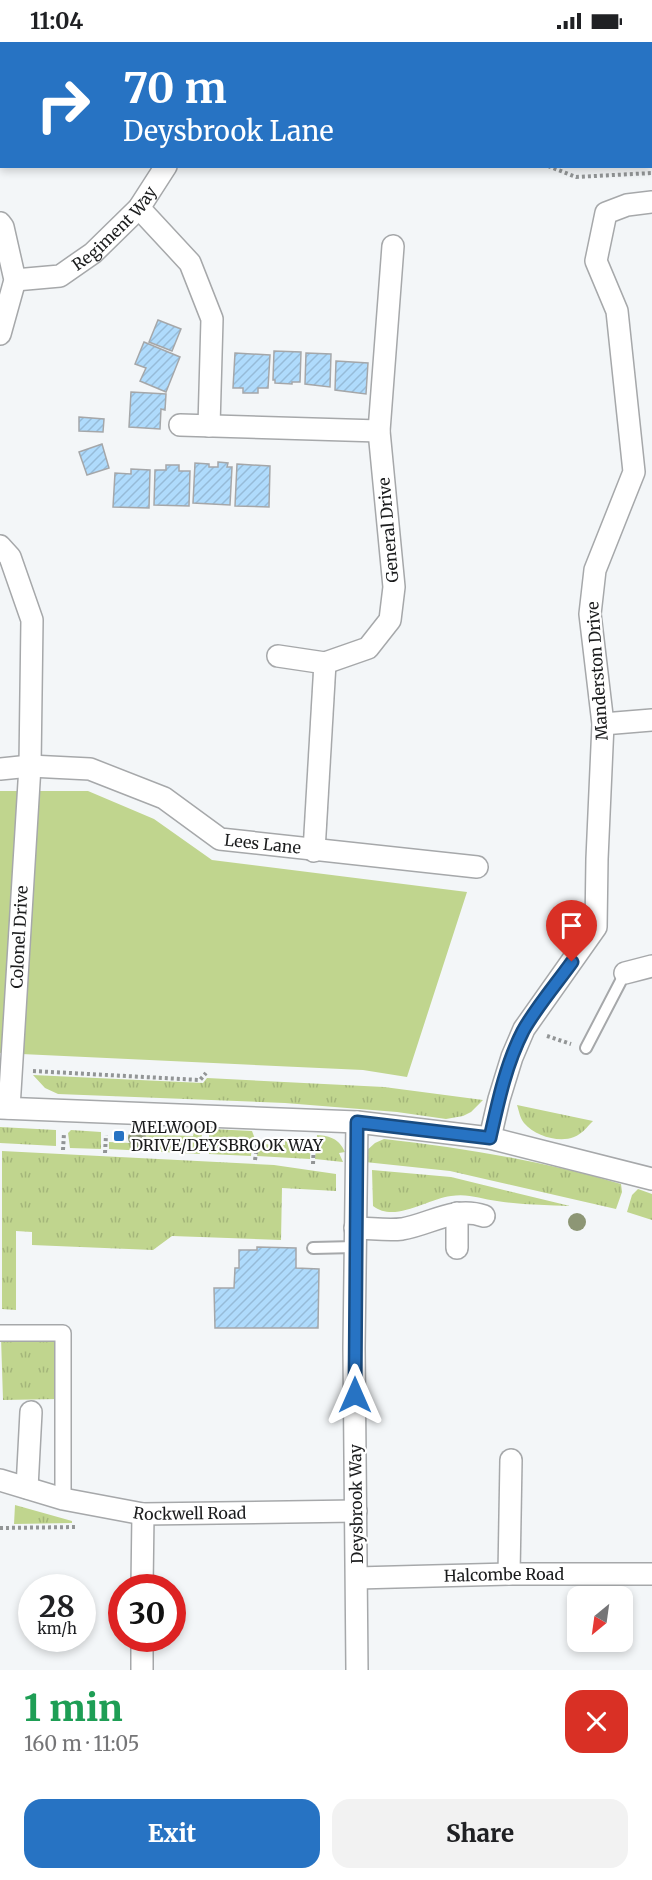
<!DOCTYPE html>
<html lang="en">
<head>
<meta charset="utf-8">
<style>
	:root { --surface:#fff; --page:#f2f2f2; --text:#202124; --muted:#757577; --accent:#2773c3 }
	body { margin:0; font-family:Merriweather,serif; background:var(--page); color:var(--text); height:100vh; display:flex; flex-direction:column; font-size:22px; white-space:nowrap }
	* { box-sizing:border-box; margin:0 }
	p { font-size:20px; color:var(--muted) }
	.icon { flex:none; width:33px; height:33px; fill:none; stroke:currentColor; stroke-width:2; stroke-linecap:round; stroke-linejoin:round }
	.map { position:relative; height:1628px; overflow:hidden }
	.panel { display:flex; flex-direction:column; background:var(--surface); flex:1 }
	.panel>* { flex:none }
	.guide { position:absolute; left:0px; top:0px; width:652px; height:126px; box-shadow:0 3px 9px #0003; background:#2773c3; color:#fff; overflow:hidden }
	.needle { width:39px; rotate:209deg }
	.controls { position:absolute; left:567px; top:1544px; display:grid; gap:12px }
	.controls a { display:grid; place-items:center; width:66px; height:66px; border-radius:12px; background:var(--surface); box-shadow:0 3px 9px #0003; font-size:30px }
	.speed { position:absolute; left:18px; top:1532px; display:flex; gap:12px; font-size:30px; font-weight:700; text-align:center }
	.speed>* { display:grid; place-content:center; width:78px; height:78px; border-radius:50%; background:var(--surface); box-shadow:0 3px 9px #0003; line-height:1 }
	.speed small { font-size:15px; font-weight:400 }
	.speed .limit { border:9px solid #d22; background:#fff; color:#111 }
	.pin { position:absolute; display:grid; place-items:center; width:51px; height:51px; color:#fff; margin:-62px -26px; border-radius:50% 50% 50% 0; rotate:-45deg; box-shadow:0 0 6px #0007 }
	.pin .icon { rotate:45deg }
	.me { position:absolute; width:66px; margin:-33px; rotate:0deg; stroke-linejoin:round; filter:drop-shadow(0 0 4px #0008) }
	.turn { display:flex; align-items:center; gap:21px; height:126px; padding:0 24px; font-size:27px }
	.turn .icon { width:78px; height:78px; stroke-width:2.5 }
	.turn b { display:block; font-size:42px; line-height:51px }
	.round { display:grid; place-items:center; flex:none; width:63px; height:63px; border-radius:18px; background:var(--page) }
	.overview { display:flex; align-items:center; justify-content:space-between; height:102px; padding:0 24px }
	h1 { font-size:36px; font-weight:800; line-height:45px; color:#1e9e55 }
	.primary-button { display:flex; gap:12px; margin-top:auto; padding:12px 24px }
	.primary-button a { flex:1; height:69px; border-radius:18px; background:var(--accent); color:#fff; font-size:24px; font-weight:800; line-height:69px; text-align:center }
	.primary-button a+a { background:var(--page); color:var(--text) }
	.status { display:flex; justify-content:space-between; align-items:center; height:42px; padding:0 30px; background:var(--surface); direction:ltr }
	.status svg { height:16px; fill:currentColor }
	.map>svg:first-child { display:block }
</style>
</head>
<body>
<div class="status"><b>11:04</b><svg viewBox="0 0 49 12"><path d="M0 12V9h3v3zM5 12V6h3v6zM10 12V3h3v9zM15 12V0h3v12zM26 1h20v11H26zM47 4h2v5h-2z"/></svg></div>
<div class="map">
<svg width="652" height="1628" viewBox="0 0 652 1628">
	<defs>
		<pattern id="grass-tufts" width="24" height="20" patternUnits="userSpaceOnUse" patternTransform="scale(1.5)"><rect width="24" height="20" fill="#c0d58e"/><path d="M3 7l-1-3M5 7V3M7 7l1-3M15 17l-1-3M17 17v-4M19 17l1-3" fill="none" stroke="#a4b67a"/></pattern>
		<pattern id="building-hatch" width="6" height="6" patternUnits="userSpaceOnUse" patternTransform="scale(1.5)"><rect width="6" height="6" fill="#afdbfc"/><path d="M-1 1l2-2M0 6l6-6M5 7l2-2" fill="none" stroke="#96bbd8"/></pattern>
	</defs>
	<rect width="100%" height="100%" fill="#f3f6f8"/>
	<path fill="url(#grass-tufts)" d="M239,0H652V123L651,2Z
		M33,1033L203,1041L207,1036L384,1045L483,1058L471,1070L463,1074L446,1077L397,1070L285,1061L58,1052L45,1046Z
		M517,1063L593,1079C587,1085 582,1092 574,1095C559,1101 535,1094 524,1081C520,1076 519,1069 517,1063Z
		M0,1085L56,1088V1104L0,1101Z
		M195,1086L202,1091L200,1112L109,1107V1100L130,1101L132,1092L193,1094Z
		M212,1087L252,1089L255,1097L252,1101L251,1114L209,1112V1090Z
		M71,1088L101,1090V1107L70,1106L68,1091Z
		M317,1093C331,1094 339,1097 345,1110L339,1111L343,1120L315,1117Z
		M285,1097L311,1099L310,1117L257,1114L259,1102L285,1103Z
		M384,1097C464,1106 544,1119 621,1142L622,1150L616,1167L450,1129L365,1120V1110L375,1101Z
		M2,1109L274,1123L336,1132V1149L282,1146L281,1198L172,1194L153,1208L32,1203V1190L16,1189V1268L2,1267Z
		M372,1128L451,1135L570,1164C546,1163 521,1163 497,1159C481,1157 468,1151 451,1154C427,1157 395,1181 373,1164Z
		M638,1147L652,1152V1178L627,1170L632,1153Z
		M56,1294L59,1357L3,1358L1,1295Z
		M15,1463L72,1479V1481L14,1482Z"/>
	<path fill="#c0d58e" d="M0,749H88L154,777L212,818L467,850L407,1035L363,1028L0,1011Z"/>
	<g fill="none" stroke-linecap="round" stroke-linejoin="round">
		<path stroke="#2db2b7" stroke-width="8" d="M526,2V0"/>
	</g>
	<path fill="url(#building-hatch)" stroke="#a5a7a9" stroke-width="1.5" d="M158,278L181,287L172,309L149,300Z
		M144,300L180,315L166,350L140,339L146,326L135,322Z
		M274,309L301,310L300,340H292V342L275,341V338H273Z
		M235,311L270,313L268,346H258V351H243V346H233Z
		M306,311L331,312L330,345L305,342Z
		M336,319L368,321L366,352L335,348Z
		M131,350L166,352L165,368L161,367L160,387L129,385Z
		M79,375L104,377L103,390L79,389Z
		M102,402L109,426L87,433L79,410Z
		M218,420L228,421L227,425H232L230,463L193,461L195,421L209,422V425H218Z
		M237,422L270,424L269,465L235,464Z
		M166,423H179V429H190L189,464L154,463L155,428H166Z
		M131,427L150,428L149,466L113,465L115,431L131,432Z
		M257,1205L296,1206V1226L319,1227L318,1286H215L214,1246H234L235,1226H239V1208H257Z"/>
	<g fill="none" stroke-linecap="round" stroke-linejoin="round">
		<g stroke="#a6a8aa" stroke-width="14">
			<path id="service" d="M586,1006L625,931
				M313,1206L355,1205"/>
		</g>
		<g stroke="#a6a8aa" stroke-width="18">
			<path id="pedestrian" d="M0,1291H63V1457"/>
		</g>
		<g stroke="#a6a8aa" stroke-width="24">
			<g id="minor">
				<path d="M139,166L190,221L212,277L209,384"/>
				<path d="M0,181L3,185L15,238L0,292"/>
				<path id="s1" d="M15,238L60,234L93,211L139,166L166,124"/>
				<path d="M180,383L379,389"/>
				<path d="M0,504L10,515L32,578L30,724L9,1066"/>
				<path d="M278,614L325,621L368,606L390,578L394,545L379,389L393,204"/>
				<path d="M603,682L652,678"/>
				<path id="s2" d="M0,727L30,724L90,727L164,756L220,797L477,825"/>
				<path d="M314,809L325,621"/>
				<path d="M625,931L652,924"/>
				<path d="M0,1066L357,1080L490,1096L652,1137"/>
				<path d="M490,1096L499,1057L512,1015L524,987L596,885L597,817L603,682L590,572L595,528L634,430L617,269L596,219L606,171L627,163L652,160"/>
				<path d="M355,1186C370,1186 387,1189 402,1187C431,1182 454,1164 484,1174"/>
				<path d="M457,1206V1171"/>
				<path id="s3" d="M0,1438L63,1457L143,1472L356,1469"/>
				<path d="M27,1446L31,1370"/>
				<path d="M509,1532L511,1418"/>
				<path id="s4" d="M357,1536L509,1532H652"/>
				<path d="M142,1545L143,1472"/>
				<path d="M142,1628V1596"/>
				<path d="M357,1628L354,1306L357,1080"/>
			</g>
		</g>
		<path stroke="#929596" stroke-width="4" stroke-dasharray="3 3" stroke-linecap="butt" d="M244,0L247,2
			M651,67H652
			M548,124L576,135L652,131
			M547,994L571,1002
			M33,1029L200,1038L206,1031
			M63,1108L64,1091
			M105,1111L106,1093
			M255,1118L258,1098
			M313,1122L314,1099
			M0,1486L77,1485"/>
		<use href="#service" stroke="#fff" stroke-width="10"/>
		<use href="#pedestrian" stroke="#fff" stroke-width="15"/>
		<use href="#minor" stroke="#fff" stroke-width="21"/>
	</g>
	<g fill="#8d9675">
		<circle cx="137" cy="1096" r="9"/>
		<circle cx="577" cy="1180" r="9"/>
	</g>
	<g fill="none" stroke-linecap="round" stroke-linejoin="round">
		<g stroke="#194b7f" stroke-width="15">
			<path id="route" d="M355,1353L357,1080L490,1096C498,1060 506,1022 523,989C535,967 557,941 572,920"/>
		</g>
		<use href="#route" stroke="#2773c3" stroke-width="10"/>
	</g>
	<rect fill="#2773c3" stroke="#fff" stroke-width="2" x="113" y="1088" width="12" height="12" rx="3"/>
	<g text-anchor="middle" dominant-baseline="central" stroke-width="4.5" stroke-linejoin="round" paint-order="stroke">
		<g font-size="16" fill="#1b1c1d" stroke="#fff">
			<text stroke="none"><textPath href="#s1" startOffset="118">Regiment Way</textPath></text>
			<text transform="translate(388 488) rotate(-95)">General Drive</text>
			<text transform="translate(597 629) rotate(-94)">Manderston Drive</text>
			<text stroke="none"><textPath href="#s2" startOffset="282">Lees Lane</textPath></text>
			<text transform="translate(19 895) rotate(-87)">Colonel Drive</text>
			<text transform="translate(356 1462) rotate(-91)">Deysbrook Way</text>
			<text stroke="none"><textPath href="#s3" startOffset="194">Rockwell Road</textPath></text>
			<text stroke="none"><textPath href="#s4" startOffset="147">Halcombe Road</textPath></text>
		</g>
		<g font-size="16" fill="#1b1c1d" stroke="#fff" text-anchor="start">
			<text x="131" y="1085">MELWOOD<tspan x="131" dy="18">DRIVE/DEYSBROOK WAY</tspan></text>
		</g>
	</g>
</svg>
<div class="controls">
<a><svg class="needle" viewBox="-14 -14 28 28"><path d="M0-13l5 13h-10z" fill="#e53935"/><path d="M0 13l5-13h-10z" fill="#757577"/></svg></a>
</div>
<div class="speed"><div>28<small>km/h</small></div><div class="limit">30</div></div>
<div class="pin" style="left:572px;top:920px;background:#d93025"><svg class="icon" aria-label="arrive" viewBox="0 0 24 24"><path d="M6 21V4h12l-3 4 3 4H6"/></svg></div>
<svg class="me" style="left:355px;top:1353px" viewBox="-20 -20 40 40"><path d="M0-17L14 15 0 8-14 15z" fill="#2773c3" stroke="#fff" stroke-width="4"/></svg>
<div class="guide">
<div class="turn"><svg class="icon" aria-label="right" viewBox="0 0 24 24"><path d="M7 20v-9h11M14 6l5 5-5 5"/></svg><div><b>70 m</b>Deysbrook Lane</div></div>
</div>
</div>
<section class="panel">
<div class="overview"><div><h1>1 min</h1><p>160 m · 11:05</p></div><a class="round" style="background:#d93025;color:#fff"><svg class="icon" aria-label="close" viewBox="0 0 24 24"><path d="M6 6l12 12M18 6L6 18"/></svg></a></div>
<div class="primary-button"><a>Exit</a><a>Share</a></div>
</section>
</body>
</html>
